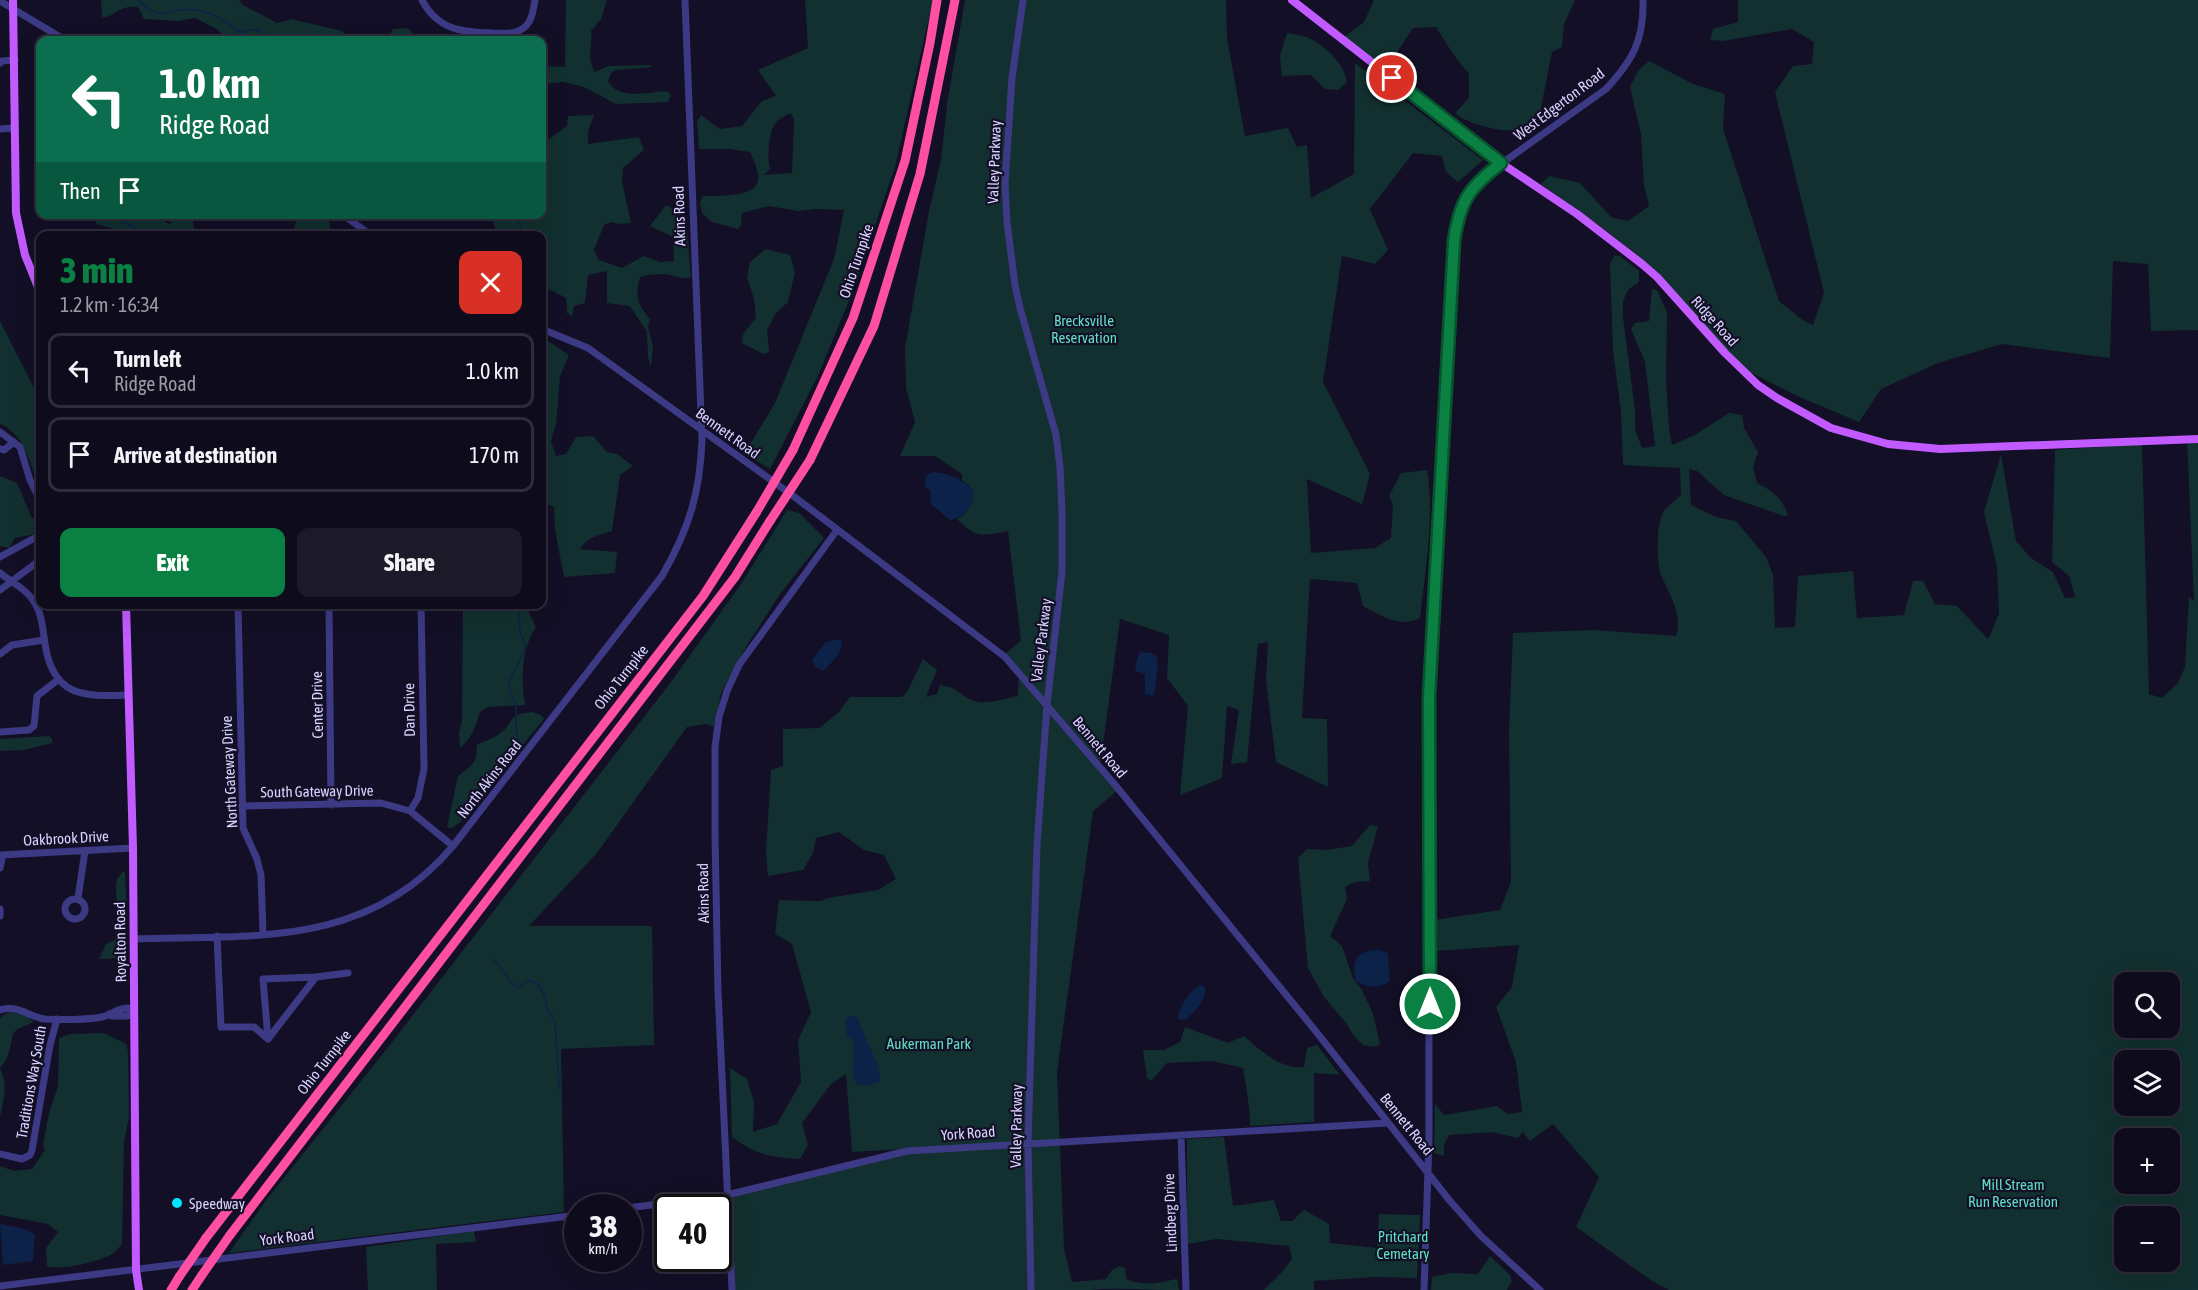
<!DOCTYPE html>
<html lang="en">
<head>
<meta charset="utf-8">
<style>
	:root { --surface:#0e0b1c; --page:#1c1929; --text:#f1f3f6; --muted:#9b9ba3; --line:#2e2b3b; --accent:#0b8043 }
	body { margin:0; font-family:"Asap Condensed",sans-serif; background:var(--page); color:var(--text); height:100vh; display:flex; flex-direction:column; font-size:22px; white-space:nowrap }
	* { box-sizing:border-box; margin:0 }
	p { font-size:20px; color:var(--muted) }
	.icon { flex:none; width:33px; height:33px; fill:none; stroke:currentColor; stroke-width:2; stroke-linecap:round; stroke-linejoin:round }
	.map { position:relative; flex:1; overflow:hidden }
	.drawer { position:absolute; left:36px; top:231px; width:510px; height:378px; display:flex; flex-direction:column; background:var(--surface); border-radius:12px; box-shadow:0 6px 24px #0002,0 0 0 2px var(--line) }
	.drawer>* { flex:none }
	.top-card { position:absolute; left:36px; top:36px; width:510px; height:183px; border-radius:12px; box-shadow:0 6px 24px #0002,0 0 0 2px var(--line); background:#0b6e4f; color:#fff; overflow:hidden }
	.controls { position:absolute; left:2114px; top:972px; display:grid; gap:12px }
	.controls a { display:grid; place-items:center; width:66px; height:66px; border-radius:12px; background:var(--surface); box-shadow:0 6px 24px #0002,0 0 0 2px var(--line); font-size:30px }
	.speed { position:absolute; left:564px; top:1194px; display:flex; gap:12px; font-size:30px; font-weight:700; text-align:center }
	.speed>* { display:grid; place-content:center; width:78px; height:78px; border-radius:50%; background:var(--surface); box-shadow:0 6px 24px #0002,0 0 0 2px var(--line); line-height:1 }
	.speed small { font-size:15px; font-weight:400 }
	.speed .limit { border:3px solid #111; border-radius:9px; background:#fff; color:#111 }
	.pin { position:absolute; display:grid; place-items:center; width:51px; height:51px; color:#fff; margin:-26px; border:3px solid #fff; border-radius:50%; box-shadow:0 2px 6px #0007 }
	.me { position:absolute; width:66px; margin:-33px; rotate:0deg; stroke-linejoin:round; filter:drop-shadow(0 0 4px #0008) }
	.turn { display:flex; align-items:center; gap:21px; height:126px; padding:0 24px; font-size:27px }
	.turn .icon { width:78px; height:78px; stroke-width:2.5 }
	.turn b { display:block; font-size:42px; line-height:51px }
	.then { display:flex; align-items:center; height:57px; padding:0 24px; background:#0003; gap:12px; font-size:22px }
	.round { display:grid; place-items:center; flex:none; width:63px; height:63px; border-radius:12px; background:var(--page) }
	.headline { display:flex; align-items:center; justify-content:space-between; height:102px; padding:0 24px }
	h1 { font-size:36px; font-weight:800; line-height:45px; color:var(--accent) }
	.cta { display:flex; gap:12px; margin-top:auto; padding:12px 24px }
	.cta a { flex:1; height:69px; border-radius:12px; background:var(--accent); color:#fff; font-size:24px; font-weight:800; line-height:69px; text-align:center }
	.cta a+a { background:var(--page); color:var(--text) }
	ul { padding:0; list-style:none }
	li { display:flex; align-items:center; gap:18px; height:75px; margin:0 12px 9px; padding:0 12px; border:3px solid var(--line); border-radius:12px }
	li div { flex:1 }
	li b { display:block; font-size:22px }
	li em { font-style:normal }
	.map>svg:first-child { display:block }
</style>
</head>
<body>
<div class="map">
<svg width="2198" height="1290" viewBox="0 0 2198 1290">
	<rect width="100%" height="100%" fill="#130f26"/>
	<path fill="#12302f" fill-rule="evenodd" d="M101,0H239L243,5L277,23L291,19L342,31L349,40H229L215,28L195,18L177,21L144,19L138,7C117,5 115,18 102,17Z
		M566,0H607L601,19L591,31C593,45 586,59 595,72L608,66L649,65L653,67L616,70L611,73L608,81C618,101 650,92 667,91L671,95L668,102L616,104L584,87L563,82L542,84V66L565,67Z
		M805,0H933L895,167L851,296L817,378L770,469L745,453L775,403L834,259L844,210L816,209L798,211L769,206L742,213L741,225L738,229L712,222L702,213L700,203L703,196C715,196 751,197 757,184C761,174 754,161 750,152L729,149H699L697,122L701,115L720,129L742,126L762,101L776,96L758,70L808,48ZM790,113L794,119L792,173L764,175L770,169C767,157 768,130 777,121C780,118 786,116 790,113Z
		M965,0H1226L1227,38L1245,136L1288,128L1297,147L1307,145L1311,198L1354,174L1355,63L1483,160L1458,182L1446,172L1442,156L1413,153L1370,209L1388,250L1375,264L1342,256L1323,382L1370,474L1362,504L1307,479L1311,553L1375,548L1391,538L1393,505L1389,496L1401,473L1427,470C1435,513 1425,574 1420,618C1399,628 1382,616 1363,606L1357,583L1310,579L1302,718L1327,719L1328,787L1276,762L1266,680L1268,642L1258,644L1247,762L1231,764L1239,710L1227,706L1222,778L1180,795L1188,706L1167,678L1169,635L1120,619L1100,767L1118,790L1093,811L1057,1072L1064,1248L1072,1282L1106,1279L1112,1270L1119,1266L1125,1268L1126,1279C1148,1287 1155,1283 1177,1279L1179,1290C1149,1290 1118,1287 1089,1290H730L727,1196L902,1149L852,1152L846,1074L831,1084L802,1123L808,1145L800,1159C770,1157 756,1155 732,1137L730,1068L747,1079L754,1102L753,1132L777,1124L801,1082L798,1040L811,1012L792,944L775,934L779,900L821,901L828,898L878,890L896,879L884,855L864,850L839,832L816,838L813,853L803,870L768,876L766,852L771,770L783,766V729L819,728L838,713L850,697H902L907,692L923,659L937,670L926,697L937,694L940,685C961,688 960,697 975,701C985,705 1008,698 1018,696L1019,670L1006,653L1021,641L1008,531C982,536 977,539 957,519L965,514L970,486L962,480V474L935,456H900L915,422L906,388L905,348L929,211L941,160L947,104Z
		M1374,0H1575L1564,24L1562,47L1552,52L1538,123C1532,125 1525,129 1519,130C1504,133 1466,124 1455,113L1469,98V74L1453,54L1436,27L1413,28L1392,60L1388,72L1344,37L1364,22Z
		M1738,0H2198V330L2151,331L2148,264L2113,261L2110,358L2002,344L1938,363L1881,389L1859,422L1797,396L1748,371L1707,329L1660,274L1608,232L1541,184L1549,176L1580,183L1611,217L1628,221L1649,206L1644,185L1641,134L1630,87L1638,71L1649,61L1693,84L1725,94L1723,129L1779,301L1801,319L1813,325L1824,293L1775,92L1793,66L1812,64L1814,42L1792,29L1723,41L1710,40L1713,29L1738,22Z
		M406,28L410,30L416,40H388L393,29Z
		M1287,33C1293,34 1300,35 1306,37C1323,43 1345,64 1347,82L1338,90L1325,89L1311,75L1282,76L1280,56Z
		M594,115L588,131V144L639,137L644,150L623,168L622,181L631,223L620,224L611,222L604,225L594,250L599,260L622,268L644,256L660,262L674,261L673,237L650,226L666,205L686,216L691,277C683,280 679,277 671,275C661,273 650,274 640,277C635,296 637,304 650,319L648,327L653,346L651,367L648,357L647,332L630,306L607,303V271L588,275L585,303L574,306L572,317L567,313L566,298L549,289L544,310H542V236L495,235L496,230L491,215L542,214V135L549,139L567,126L568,116Z
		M95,215H154L171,225L172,215H192L195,235H117L111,228L96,224Z
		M297,215H325L329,219L331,235H293Z
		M766,249L790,255L795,272L788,302L776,313L767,330L769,352L763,354L742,343L743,334L756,318L754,298L747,278L750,262Z
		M1614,256H1620L1639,271V282L1628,290L1623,301V317L1635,410V429L1642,448L1655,446L1645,362L1631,329L1635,323L1649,321L1652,289L1657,290L1667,312L1666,380L1669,428L1672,445L1695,435L1729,413L1742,415L1744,428L1758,452L1753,467L1757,483C1773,491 1782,498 1788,515L1784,516L1724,495L1697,471L1689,469L1691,505L1716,517L1736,521L1766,557L1773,575L1775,628L1795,627L1798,576L1853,571L1857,618L1904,615L1913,581H1923L1935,604L1957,606L1988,639L1999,614L1997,567L1984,512L2001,454L2016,541L2031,558L2053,572L2065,598L2075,597L2069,576L2052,562L2055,450L2142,444L2149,694L2162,698L2178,683L2185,667L2189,597L2194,601L2187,439H2198V1290H1669L1652,1281L1576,1227L1599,1177L1553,1124L1530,1141L1523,1132L1518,1138L1492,1132L1449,1135L1444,1145V1156L1434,1153L1435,1104L1444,1115L1497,1106L1507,1114L1522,1112L1516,1062L1496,1007L1512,987L1519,945L1436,951L1434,920L1500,910L1511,882L1509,731L1513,633L1594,630L1676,636C1683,614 1669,594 1661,575C1656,562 1656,522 1664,511C1669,505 1676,500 1681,495L1680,468L1623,465L1621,411L1613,351L1610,264ZM2124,982H2169V1028H2124ZM2124,1060H2169V1106H2124ZM2124,1138H2169V1184H2124ZM2124,1216H2169V1262H2124Z
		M0,321L40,400V491C32,469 25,433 0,424Z
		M542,337L569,355L560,376L556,424L551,441L556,456L566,454L576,437L593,436L607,452L617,454L633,466L620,475L612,531C600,535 587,537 580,549L617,552L615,573L564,577L555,530L554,507L545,503L542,565Z
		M0,476L17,483L32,518L39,519L40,533L15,538L9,548L0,546Z
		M787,510L799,513L824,538L780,594L746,647L721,693L714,727L706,724L687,727L597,853L529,926H652L654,1045L561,1049L564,1212L229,1253L267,1199L389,1046L671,682L741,584Z
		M463,605H525L536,627C521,649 521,679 525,705L487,707L480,712C475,727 472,738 460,748L459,733L462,719Z
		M532,712L541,715L544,719L460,822L452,828L447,827L458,776L471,766L476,758L477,745C484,741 493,739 499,734C517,721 505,715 532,712Z
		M49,736L52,739V743L24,750L0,751V739Z
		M1370,825L1378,826L1368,863L1370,881L1355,882L1345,887L1347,899L1330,936L1342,946L1353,978L1362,990L1373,1014L1380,1044L1374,1047L1363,1045L1354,1036L1346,1023L1324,997L1308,968L1298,858L1307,849L1326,850L1352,846Z
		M123,871L125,872L127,917L124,920C126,933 131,945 123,958L99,959L106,944L115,940L117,924L116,887L117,879Z
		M10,1012L26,1016L34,1022C4,1034 17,1031 8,1055C7,1060 3,1064 0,1068C8,1085 4,1099 0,1117V1019L2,1016Z
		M1185,1027L1228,1043L1244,1036C1260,1050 1281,1070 1304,1067L1307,1048L1317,1045L1340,1075L1314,1073V1122L1250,1126C1250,1107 1246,1087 1243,1068L1213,1061L1167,1063L1151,1081L1147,1078L1143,1050H1164L1180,1042Z
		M104,1033L126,1044L128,1051L129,1117L124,1141L122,1244C119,1247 116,1252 112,1254C98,1262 62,1271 47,1266L46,1248L58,1232L48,1224L0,1215V1166L14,1171L32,1169L45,1150L43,1144L50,1109L58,1087L59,1038L71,1034Z
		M1224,1137L1233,1206L1274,1200L1281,1221H1292L1304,1210L1329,1224L1330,1243L1377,1248L1379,1214L1420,1215L1417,1278L1374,1277L1314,1281V1290H1264L1281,1273L1292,1259L1289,1246L1217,1239L1187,1244V1139Z
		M474,1231L476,1242L436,1244L437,1290H368L366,1247Z
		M1490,1256L1510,1275L1512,1281L1507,1290H1431L1432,1277L1451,1273L1478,1274Z"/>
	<path fill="#0c2248" d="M933,472C949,473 964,480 974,491C973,507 966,517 950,520L931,504L930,491L925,486C925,478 925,474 933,472Z
		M835,640H842C842,654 832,662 823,671L815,667L812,660L826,642Z
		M1140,652L1151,653L1157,656L1158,666L1154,694L1152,696L1145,694V674L1136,671L1135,666Z
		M1378,950L1388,953L1390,981C1379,989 1368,988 1356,981C1351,961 1356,951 1378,950Z
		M1201,985L1205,987C1206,1001 1196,1011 1185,1020L1178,1019C1177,1009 1192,988 1201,985Z
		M853,1016L857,1017C862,1026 864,1035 868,1044C874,1057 880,1066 880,1081C872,1085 865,1087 856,1084L853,1074L854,1041L847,1036L845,1021L847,1017Z
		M0,1224L25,1229L35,1234L33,1261L3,1265Z"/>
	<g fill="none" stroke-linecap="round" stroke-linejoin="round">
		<path stroke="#0c2248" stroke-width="1.5" d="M138,0C164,26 168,6 195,10C214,12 227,23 242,33C257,26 259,30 270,40
			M516,214L521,228L518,236
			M119,220L148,236
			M518,604L520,633L525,643V650L509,681L510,692L516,704V729L519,744
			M493,960C505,969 507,982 518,988L529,980L538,984L544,994L547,1008L555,1021L559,1088"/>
		<path stroke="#3d3a85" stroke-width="7" d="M422,0C438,31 463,32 494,33C503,33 514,35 522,29C532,23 533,11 535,0
			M1023,0L1012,78L1005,183L1007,222L1015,285L1020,308L1056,435L1060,467L1062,512V572L1047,705L1037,845L1028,1143L1031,1290
			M0,1L65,40
			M0,63L2,61L15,60
			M0,129L14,128
			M342,214L372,236
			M542,329L588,348L792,495L1005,657L1116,786L1314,1029L1450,1201L1481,1236L1540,1290
			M0,432L20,447L30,480L40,500
			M0,449L4,450L14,442
			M0,557L40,535
			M0,573C12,583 27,589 35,603C42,615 43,630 45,644C53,696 82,697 127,695
			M0,590L40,560
			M238,604L243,828L257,859L261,875L263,934
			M329,604L331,805
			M0,654L12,645L44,640
			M0,732L29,730L34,726L37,696L59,679
			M242,806L381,803L410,811L453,846
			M410,811L418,798L424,769L421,604
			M0,855L133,848
			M0,868L3,855
			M78,898L85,851
			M65 909a10 10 0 1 1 20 0a10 10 0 1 1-20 0Z
			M0,909V916
			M217,936L221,1027H254L268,1039
			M134,939C254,935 367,948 453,846L662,576C689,529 700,493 702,440L685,0
			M0,1010C17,1004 29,1017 45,1019C60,1020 87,1020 102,1017C113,1015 113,1009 128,1008L131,1012L128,1016H112L109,1014
			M268,1039L263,979L316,977L348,973
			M268,1039L316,977
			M1181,1136L1186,1290
			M0,1154L22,1159L30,1155L32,1150L50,1045L57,1019
			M628,1208L727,1195L907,1151L1388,1123
			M0,1286L578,1215
			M732,1290L718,991L715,834V747L719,717L727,691L739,665L837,530
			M1424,1290L1429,1139V697L1454,241L1457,218L1464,201L1480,179L1606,89C1633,60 1644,40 1643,0"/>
		<path stroke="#c25bff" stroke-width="8" d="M13,0L16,213L25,255L40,292
			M1292,0L1501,163L1577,214L1642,264L1657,277L1725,353L1758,385L1777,398L1831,428L1888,444L1940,449L2198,439
			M126,604L133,848L136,1270L139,1290"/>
		<path stroke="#ff4fa3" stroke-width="9" d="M793,450L853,318L905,161L930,43L937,0
			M810,460L874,326L920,174L955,0
			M230,1235L735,577L770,521
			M206,1238L703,596L756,513
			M171,1290L179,1277
			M192,1290L202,1275"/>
		<path stroke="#ff4fa3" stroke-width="9" d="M756,513L793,450
			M770,521L810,460
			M202,1275L230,1235
			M179,1277L206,1238"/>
	</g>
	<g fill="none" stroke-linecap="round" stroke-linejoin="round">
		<g stroke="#07532c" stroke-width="15">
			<path id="route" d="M1392,78L1501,163C1469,188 1460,200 1454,241L1429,697L1430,1004"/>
		</g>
		<use href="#route" stroke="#0b8043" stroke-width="10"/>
	</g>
	<circle fill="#00e5ff" stroke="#130f26" stroke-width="2" cx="177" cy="1203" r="6"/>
	<g text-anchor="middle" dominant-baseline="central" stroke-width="4.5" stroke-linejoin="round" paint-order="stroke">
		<g font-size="15" fill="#d9d4ff" stroke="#130f26">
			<text transform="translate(1559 104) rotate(-37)">West Edgerton Road</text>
			<text transform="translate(994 162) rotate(-88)">Valley Parkway</text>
			<text transform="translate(679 216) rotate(-92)">Akins Road</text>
			<text transform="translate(856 261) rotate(-71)">Ohio Turnpike</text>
			<text transform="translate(1715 321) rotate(48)">Ridge Road</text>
			<text transform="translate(728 433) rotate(36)">Bennett Road</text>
			<text transform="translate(1041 640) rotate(-83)">Valley Parkway</text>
			<text transform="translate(621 677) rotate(-52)">Ohio Turnpike</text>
			<text transform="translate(317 705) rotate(-91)">Center Drive</text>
			<text transform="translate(409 710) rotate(-91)">Dan Drive</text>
			<text transform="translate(1100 747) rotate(50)">Bennett Road</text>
			<text transform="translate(229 772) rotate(-93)">North Gateway Drive</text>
			<text transform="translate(489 779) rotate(-52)">North Akins Road</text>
			<text transform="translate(317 791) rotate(-1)">South Gateway Drive</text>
			<text transform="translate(66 838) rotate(-3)">Oakbrook Drive</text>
			<text transform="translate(703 893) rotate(-91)">Akins Road</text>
			<text transform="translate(120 942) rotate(-91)">Royalton Road</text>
			<text transform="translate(324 1062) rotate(-52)">Ohio Turnpike</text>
			<text transform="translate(31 1082) rotate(-80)">Traditions Way South</text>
			<text transform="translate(1407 1124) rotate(51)">Bennett Road</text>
			<text transform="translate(1016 1126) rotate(-89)">Valley Parkway</text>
			<text transform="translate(968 1133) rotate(-4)">York Road</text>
			<text transform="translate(1170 1213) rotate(-92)">Lindberg Drive</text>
			<text transform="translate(287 1237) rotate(-7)">York Road</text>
		</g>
		<g font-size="15" fill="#5fe0c0" stroke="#130f26">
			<text x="1084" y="320">Brecksville<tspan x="1084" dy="17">Reservation</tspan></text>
			<text x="929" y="1043">Aukerman Park</text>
			<text x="2013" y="1184">Mill Stream<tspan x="2013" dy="17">Run Reservation</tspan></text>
			<text x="1403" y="1236">Pritchard<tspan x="1403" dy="17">Cemetary</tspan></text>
		</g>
		<g font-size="15" fill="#d9d4ff" stroke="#130f26" text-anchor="start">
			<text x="189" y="1203">Speedway</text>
		</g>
	</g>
</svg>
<div class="controls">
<a><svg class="icon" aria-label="search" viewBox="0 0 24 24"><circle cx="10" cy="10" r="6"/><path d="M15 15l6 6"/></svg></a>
<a><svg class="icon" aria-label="layers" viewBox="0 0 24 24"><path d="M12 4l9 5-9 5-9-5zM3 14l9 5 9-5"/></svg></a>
<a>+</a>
<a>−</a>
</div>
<div class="speed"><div>38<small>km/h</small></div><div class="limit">40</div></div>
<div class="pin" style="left:1392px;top:78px;background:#d93025"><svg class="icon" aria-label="arrive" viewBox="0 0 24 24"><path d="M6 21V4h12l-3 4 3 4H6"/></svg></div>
<svg class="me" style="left:1430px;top:1004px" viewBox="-20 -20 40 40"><circle r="17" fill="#0b8043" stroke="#fff" stroke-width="3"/><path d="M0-11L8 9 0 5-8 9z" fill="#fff"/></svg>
<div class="top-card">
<div class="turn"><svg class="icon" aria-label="left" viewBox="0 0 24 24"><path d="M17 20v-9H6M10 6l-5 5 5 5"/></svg><div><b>1.0 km</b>Ridge Road</div></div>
<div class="then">Then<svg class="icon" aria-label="arrive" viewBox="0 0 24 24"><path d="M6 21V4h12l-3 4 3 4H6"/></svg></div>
</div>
<section class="drawer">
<div class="headline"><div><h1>3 min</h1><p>1.2 km · 16:34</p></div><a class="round" style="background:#d93025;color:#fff"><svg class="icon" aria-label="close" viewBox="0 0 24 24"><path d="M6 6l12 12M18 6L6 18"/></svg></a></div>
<ul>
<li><svg class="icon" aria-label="left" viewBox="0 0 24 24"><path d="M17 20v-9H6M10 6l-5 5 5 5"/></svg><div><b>Turn left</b><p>Ridge Road</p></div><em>1.0 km</em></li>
<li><svg class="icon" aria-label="arrive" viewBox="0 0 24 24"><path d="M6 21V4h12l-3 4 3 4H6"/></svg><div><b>Arrive at destination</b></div><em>170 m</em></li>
</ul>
<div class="cta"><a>Exit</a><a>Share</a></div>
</section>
</div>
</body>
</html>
